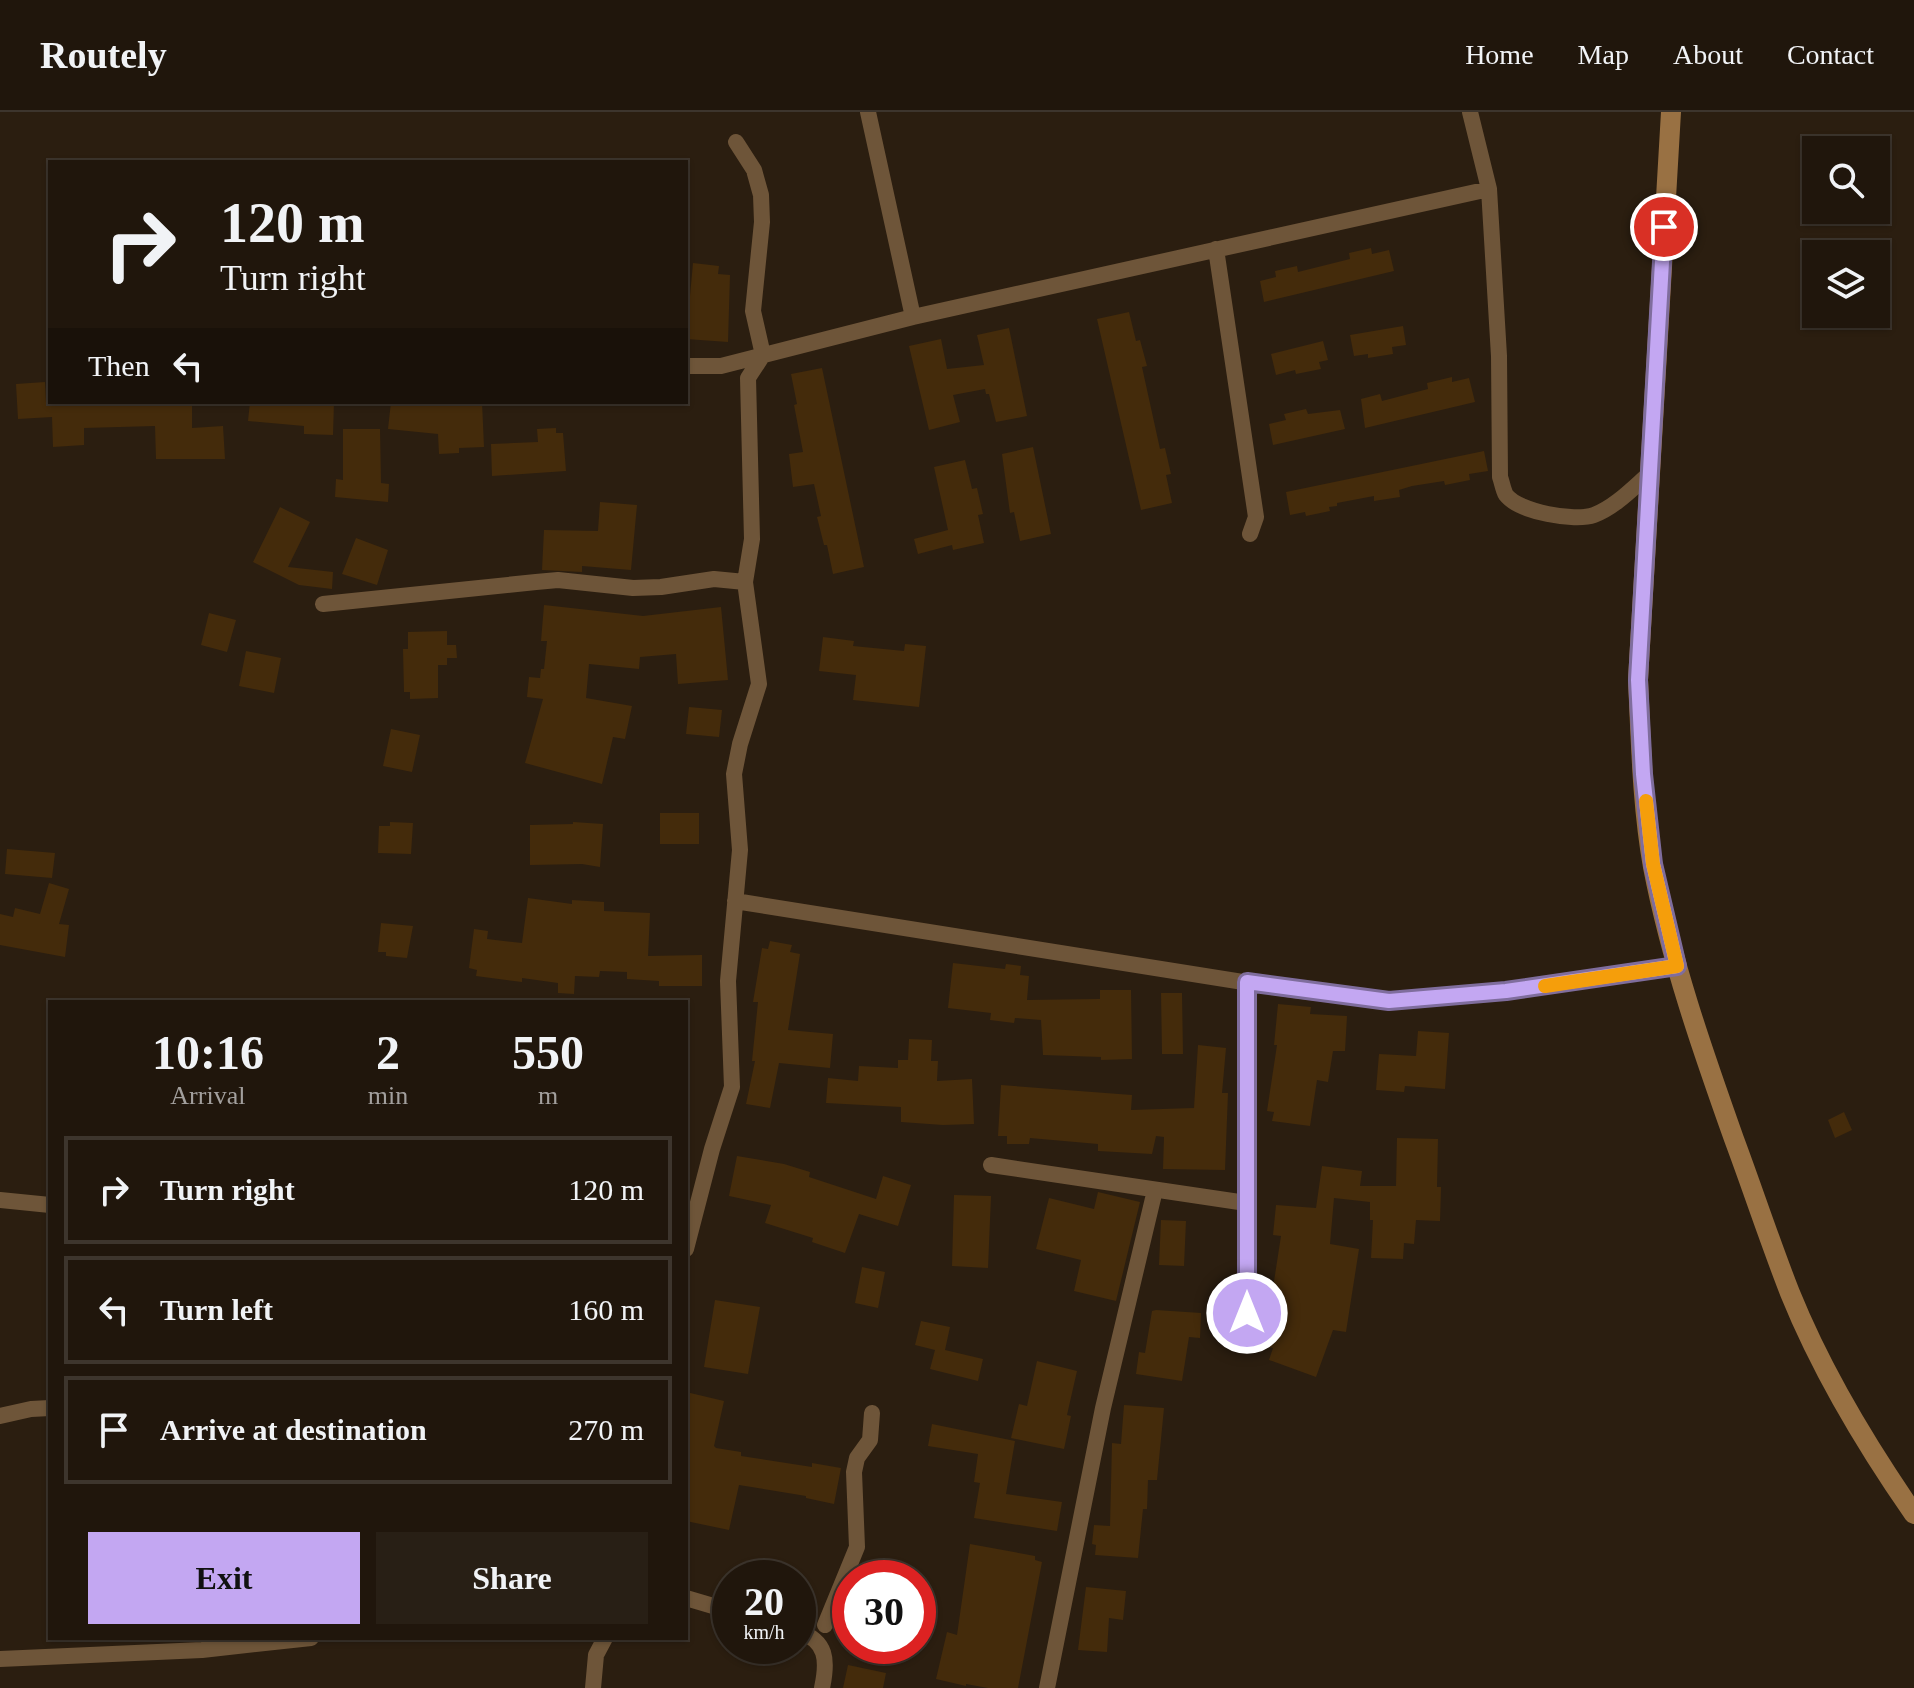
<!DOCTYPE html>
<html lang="en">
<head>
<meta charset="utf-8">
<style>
	:root { --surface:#20160c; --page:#281f15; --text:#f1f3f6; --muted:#a29f9d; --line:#3d352d; --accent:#c3a7f2 }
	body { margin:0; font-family:"Times New Roman",serif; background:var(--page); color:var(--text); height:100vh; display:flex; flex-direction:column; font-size:30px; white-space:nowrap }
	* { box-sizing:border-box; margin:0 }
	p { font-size:26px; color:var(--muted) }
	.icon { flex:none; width:44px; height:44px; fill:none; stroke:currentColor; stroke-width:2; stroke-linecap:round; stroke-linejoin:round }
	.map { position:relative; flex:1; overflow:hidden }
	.side { position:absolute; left:48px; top:888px; width:640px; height:640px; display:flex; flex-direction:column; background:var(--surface); border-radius:0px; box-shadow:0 2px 6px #0004,0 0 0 2px var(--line) }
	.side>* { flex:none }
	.top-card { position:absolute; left:48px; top:48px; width:640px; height:244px; border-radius:0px; box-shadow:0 2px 6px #0004,0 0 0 2px var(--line); background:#20160c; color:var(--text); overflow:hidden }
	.controls { position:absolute; left:1802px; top:24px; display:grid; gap:16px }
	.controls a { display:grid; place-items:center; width:88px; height:88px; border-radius:0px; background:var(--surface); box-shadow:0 2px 6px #0004,0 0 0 2px var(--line); font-size:40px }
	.speed { position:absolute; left:712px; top:1448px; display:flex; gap:16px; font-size:40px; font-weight:700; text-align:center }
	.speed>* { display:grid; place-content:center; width:104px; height:104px; border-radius:50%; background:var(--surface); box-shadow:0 2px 6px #0004,0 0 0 2px var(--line); line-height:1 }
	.speed small { font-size:20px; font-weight:400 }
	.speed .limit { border:12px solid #d22; background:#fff; color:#111 }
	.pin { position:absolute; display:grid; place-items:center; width:68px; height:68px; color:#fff; margin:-34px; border:4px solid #fff; border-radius:50%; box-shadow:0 2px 8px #0007 }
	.me { position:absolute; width:88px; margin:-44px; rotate:0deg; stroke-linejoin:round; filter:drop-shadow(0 0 6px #0008) }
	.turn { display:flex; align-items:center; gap:28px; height:168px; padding:0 40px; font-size:36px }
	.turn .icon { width:104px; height:104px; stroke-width:2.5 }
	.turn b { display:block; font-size:56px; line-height:68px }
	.then { display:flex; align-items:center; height:76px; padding:0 40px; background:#0003; gap:16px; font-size:30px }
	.eta { display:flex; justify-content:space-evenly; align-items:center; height:136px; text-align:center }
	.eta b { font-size:48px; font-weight:700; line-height:56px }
	.button { display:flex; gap:16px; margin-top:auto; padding:16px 40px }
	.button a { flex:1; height:92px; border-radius:0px; background:var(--accent); color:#111; font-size:32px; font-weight:700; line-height:92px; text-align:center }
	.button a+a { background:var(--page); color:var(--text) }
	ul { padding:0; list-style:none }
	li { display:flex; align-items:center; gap:24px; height:108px; margin:0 16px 12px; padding:0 24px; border:4px solid var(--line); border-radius:0px }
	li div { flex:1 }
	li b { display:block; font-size:30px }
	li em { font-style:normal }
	header { display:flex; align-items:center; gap:48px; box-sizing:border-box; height:112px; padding:0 40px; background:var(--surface); border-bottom:2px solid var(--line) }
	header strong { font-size:38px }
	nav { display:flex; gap:44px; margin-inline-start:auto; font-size:28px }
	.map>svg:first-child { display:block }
</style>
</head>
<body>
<header>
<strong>Routely</strong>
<nav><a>Home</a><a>Map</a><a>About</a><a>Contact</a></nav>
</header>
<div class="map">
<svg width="1914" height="1576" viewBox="0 0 1914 1576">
	<rect width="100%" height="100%" fill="#2b1e10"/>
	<path fill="#442b0b" d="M1371,136L1372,142L1389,138L1394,159L1264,190L1260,169L1276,165L1275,159L1297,154L1298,160L1350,147L1349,141Z
		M693,151L719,154L718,162L730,163L728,230L686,227Z
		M1129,200L1136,229L1140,228L1147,254L1142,255L1160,337L1165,336L1171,362L1166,363L1172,391L1141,398L1097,207Z
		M1403,214L1406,233L1392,235L1393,242L1368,246V242L1354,244L1350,223Z
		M1009,216L1027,304L996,310L989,282H986L985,277L953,283L960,310L929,318L909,234L941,227L947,257L984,253L977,223Z
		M1323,229L1328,248L1319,250L1321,257L1296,262L1295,258L1276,263L1271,242Z
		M822,256L864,455L833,462L827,433H824L817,405L821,404L814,372L793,375L789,342L803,340L794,293L797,292L791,262Z
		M1452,265V270L1469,266L1475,290L1365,316L1361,287L1380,282L1382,289L1428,277L1427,271Z
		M45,270L46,290H192V316L223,314L225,347H156L155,314L84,316V333L53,335L52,305L18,307L16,272Z
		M250,290H334L333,323L304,322V314L248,309Z
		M391,290H482L484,335L459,336V341L439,342L438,322L388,317Z
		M1306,297L1308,302L1340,298L1345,317L1273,333L1269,312L1286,308L1284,302Z
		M556,316V321H563L566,359L492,364L491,332L538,330L537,317Z
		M343,317H380L381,371L389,372L388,390L335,385L336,367L343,368Z
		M1033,335L1051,422L1020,429L1014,400L1010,401L1002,342Z
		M1484,339L1488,359L1469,362L1470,368L1445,373L1444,369L1412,374L1399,378L1400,385L1374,389V384L1337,391V394L1329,395L1330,399L1306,404L1305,400L1290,403L1286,380Z
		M965,348L972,377L977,376L983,402L978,403L984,431L953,438L952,433L918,442L914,427L948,418L934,355Z
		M600,390L637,393L631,458L582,454V460L542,458L544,418L598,419Z
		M280,395L310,410L288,455L333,460L332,477L299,473L253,450Z
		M356,426L388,438L377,473L342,462Z
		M544,493L643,504L721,495L728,568L678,572L676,542L640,545L639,557L589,552L586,586L632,594L625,627L613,625L602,672L525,651L543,587L527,585L529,565L540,566L541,557H544L547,529H541Z
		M209,501L236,508L227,540L201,533Z
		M447,519V533H456L457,546H447V553H438V586L410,587V580H404L403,537H408V520Z
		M823,525L854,529L853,534L904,539L905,532L926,534L919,595L853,588L856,563L819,559Z
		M246,539L281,546L274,581L239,574Z
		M689,595L722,598L719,625L686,622Z
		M391,617L420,623L412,660L383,654Z
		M660,701H699V732H660Z
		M390,710L413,711L411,742L378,741L379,714H390Z
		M573,710L603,712L600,755L582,752L530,753V713L573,712Z
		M7,737L55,741L52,766L5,762Z
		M49,771L69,777L59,812L69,813L65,845L0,833V802L13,805L15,796L40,802Z
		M528,786L572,792V788L604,790V799L650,801L648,844L702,843V874H659V869L627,867V860L600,859L599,865L575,864L574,882L558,881V871L522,866V870L476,864L477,858L469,856L474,817L488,819L487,827L522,831Z
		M381,811L413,814L407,846L386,844V840H378Z
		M770,829L792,833L790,840L800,842L788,918L833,922L830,956L779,951L770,996L746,992L755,949H752L758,890H753L762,836L768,837Z
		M953,851L1005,857L1006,852L1021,854L1020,863L1029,864L1027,888L1100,887V878H1131L1132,947L1101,948V945L1043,943L1041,908L1015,906L1014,911L990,908L991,901L948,896Z
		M1161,881H1182L1183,942H1162Z
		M1278,892L1311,895L1310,902L1347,904L1345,939H1333L1328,970L1317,968L1310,1014L1272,1009L1274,1000L1267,999L1277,933H1274Z
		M1418,919L1449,921L1445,977L1405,974L1404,980L1376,978L1379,942L1416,944Z
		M909,927L932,928L931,949H938L937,969L972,967L974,1012L943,1013L901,1010V995L826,991L828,966L858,969L859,954L898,956V948H908Z
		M1198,933L1226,936L1222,981H1228L1225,1058L1163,1057L1164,1025L1156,1024L1152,1042L1098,1039V1032L1030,1026L1029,1032H1007V1024H998L1001,973L1132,983L1131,998L1194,996Z
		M1844,1000L1852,1018L1835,1026L1828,1008Z
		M1397,1026L1438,1027L1437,1075H1441L1440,1109L1416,1108L1414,1132L1404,1131L1403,1147L1371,1146L1373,1108H1370V1090L1334,1086L1330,1132L1359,1137L1346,1220L1333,1218L1316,1265L1269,1248L1273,1236L1268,1235L1272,1226L1268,1224L1273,1209L1268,1208L1281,1124L1273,1123L1276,1093L1316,1096L1322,1054L1362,1059L1360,1074H1396Z
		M737,1044L784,1052L810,1060L809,1065L876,1087L883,1064L911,1073L898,1114L859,1102L845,1141L812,1130L813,1126L765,1111L771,1093L729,1084Z
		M1098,1080L1140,1090L1116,1189L1074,1179L1081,1148L1036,1137L1049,1086L1094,1097Z
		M954,1083L991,1084L988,1156L952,1154Z
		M1161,1108L1186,1109L1184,1154L1159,1153Z
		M862,1155L885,1160L878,1196L855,1191Z
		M715,1188L760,1195L748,1262L704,1255Z
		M1156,1198L1201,1201L1200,1226L1189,1225L1182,1269L1136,1262L1139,1240L1145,1241L1152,1199Z
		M921,1209L950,1215L945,1238L983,1247L978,1269L930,1257L935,1238L915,1233Z
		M1037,1249L1077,1259L1067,1303L1071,1304L1064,1337L1011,1326L1019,1292L1027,1294Z
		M686,1280L724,1289L714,1334L716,1336L741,1340V1344L812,1355V1351L841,1356L834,1392L806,1386V1384L739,1373L729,1418L686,1409Z
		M1124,1293L1164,1296L1157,1368H1148L1147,1397H1143L1138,1446L1095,1443L1096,1433L1092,1432L1094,1413L1110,1414L1112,1331L1121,1332Z
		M932,1312L1015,1329L1006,1382L1062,1390L1057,1419L974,1406L980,1371L974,1370L978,1342L928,1334Z
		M970,1432L1035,1444V1448L1042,1450L1018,1576H988L966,1572V1574L936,1567L947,1520L957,1523Z
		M1086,1475L1126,1479L1123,1508L1109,1506L1107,1540L1078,1538Z
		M848,1553L886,1561L883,1576H843Z"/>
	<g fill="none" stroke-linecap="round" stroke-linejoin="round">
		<path stroke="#6e5539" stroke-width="16" d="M868,0L913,205
			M1470,0L1489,77L1499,244L1500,365C1502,370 1503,378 1506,383C1519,400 1575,410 1594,403C1615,395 1633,376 1649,362
			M1216,137L1256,405L1250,422
			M686,254H721L913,205L1489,77
			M323,492L536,470L558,468L633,476L661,475L714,467L745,470
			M735,789L1293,878L1389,889L1506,879L1677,854
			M991,1053L1246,1091L1247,870
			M0,1088L50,1093
			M1246,1091L1247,1201
			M686,1137L712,1037L732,975L728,869L740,738L734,662L740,632L759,572L745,470L752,427L748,266L763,243L753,199L762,110L761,83L754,58L736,30
			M0,1304L31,1297L50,1296
			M686,1486L730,1499
			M825,1513L857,1435L854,1360L857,1346L870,1328L872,1301
			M798,1519C827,1529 828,1548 822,1576
			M0,1547L202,1538L311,1526
			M593,1576L596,1543L605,1526
			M1047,1576L1103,1296L1155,1078"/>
		<path stroke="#997143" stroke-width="20" d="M1671,0L1638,568C1641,630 1642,693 1653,755C1671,848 1702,937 1734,1027C1753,1078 1770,1130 1790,1181C1822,1260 1866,1333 1914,1402"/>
	</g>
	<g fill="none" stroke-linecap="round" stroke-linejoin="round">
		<g stroke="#7f6d9d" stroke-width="20">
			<path id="route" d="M1247,1201V870L1389,889L1506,879L1677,854L1653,752L1643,662L1638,568L1664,115"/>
		</g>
		<use href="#route" stroke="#c3a7f2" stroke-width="14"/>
		<path stroke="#f59e0b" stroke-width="14" d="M1545,874L1677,854L1653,752L1646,689"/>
	</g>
</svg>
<div class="controls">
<a><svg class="icon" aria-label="search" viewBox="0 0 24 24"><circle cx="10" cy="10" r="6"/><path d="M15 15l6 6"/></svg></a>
<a><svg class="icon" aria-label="layers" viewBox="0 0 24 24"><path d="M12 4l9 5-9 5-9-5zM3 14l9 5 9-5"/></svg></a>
</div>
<div class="speed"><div>20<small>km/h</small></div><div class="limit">30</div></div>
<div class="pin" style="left:1664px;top:115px;background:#d93025"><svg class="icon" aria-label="arrive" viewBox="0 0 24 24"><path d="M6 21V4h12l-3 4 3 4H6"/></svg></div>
<svg class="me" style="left:1247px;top:1201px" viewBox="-20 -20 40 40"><circle r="17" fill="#c3a7f2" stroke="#fff" stroke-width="3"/><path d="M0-11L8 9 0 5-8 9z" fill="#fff"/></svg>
<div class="top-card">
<div class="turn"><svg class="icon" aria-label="right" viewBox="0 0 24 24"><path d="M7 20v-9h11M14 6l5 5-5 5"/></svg><div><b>120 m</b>Turn right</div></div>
<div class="then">Then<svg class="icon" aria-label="left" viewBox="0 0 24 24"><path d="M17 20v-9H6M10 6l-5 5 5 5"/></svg></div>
</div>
<section class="side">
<div class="eta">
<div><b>10:16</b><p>Arrival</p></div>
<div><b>2</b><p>min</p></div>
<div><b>550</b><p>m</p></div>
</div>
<ul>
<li><svg class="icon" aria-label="right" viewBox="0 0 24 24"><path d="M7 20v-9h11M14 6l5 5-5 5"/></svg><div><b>Turn right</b></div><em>120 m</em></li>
<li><svg class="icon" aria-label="left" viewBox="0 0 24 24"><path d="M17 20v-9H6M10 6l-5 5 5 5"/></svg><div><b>Turn left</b></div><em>160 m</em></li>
<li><svg class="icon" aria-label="arrive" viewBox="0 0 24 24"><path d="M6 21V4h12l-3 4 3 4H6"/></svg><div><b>Arrive at destination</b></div><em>270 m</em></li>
</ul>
<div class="button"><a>Exit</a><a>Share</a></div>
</section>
</div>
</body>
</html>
